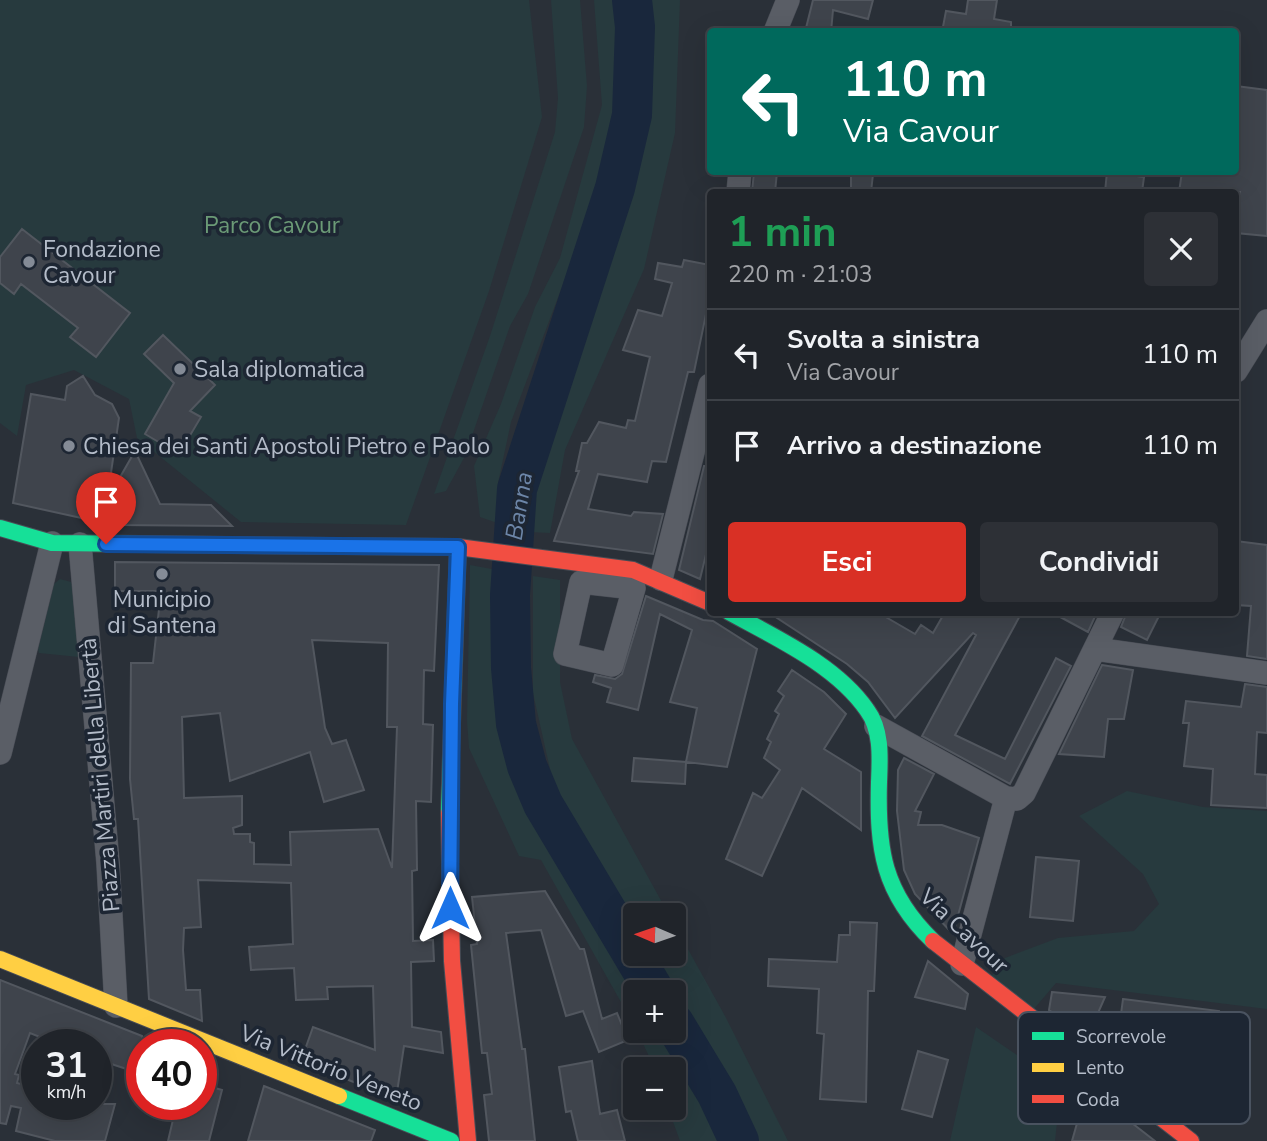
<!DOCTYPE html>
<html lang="it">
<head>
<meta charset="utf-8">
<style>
	:root { --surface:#20242a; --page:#2d3036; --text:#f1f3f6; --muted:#a2a4a8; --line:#3d4147; --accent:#d93025 }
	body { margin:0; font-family:"Nunito Sans",sans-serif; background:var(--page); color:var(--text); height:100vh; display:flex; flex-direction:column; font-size:26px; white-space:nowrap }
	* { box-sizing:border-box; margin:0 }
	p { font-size:23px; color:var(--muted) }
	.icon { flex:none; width:38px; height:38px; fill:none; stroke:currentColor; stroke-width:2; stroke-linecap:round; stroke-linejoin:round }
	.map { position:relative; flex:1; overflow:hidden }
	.drawer { position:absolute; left:707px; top:189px; width:532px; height:427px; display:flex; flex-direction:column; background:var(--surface); border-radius:7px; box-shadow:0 7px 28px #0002,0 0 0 2px var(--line) }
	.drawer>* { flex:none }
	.top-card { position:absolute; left:707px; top:28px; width:532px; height:147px; border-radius:7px; box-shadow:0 7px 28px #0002,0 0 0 2px var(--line); background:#00695c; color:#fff; overflow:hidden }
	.needle { width:46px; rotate:272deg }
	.buttons { position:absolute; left:623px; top:903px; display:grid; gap:14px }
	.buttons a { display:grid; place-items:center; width:63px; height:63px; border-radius:7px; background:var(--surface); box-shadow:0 7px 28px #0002,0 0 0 2px var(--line); font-size:35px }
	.speed { position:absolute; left:21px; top:1029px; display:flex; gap:14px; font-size:35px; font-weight:700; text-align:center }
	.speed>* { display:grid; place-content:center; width:91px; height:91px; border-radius:50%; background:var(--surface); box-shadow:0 7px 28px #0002,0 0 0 2px var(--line); line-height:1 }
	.speed small { font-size:18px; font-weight:400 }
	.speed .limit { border:10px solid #d22; background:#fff; color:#111 }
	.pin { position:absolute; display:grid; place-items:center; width:60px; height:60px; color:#fff; margin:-72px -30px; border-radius:50% 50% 50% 0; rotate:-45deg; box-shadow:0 0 7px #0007 }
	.pin .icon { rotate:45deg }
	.me { position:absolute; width:77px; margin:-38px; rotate:0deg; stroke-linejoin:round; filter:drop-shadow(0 0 5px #0008) }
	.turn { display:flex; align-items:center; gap:24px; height:147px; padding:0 21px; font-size:32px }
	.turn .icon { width:91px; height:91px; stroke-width:2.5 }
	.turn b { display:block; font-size:49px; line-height:60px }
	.round { display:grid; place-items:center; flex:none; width:74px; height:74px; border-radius:7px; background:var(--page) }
	.headline { display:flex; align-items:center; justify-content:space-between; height:119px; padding:0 21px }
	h1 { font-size:42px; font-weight:700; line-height:52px; color:#1e9e55 }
	.action { display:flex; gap:14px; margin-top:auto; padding:14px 21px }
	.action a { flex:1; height:80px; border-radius:7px; background:var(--accent); color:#fff; font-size:28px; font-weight:700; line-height:80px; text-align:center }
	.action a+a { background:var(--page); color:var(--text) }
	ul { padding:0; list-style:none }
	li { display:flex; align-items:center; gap:21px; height:91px; padding:0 21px; border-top:2px solid var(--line) }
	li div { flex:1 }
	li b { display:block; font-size:26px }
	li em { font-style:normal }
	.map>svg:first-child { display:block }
</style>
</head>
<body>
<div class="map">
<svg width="1267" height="1141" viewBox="0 0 1267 1141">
	<rect width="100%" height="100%" fill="#2a3038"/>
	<path fill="#273a3e" d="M0,0H529L542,117L489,291L406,525L241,522L137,438L129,399L74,370L26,385L17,436L0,423Z
		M551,0H580L587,86L584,127L528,294L510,326L465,456L446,491L434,494L490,336L555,132L558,98Z
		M594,0H616L621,78L591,210L511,422L498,483L506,526L480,517L474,466L501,404L535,307L560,258L602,105Z
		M645,0H680L675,133L644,269L565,450L550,533L529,532V479L559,376L630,188L649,41Z
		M470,565L497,570L504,752L515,777L562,848L646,992H635V1027L541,860L519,856L469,748L467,721Z
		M533,576L560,580V682L572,739L669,915H635V941L605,890L554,787L533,693Z
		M60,579L71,582L74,588L79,657L39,653L38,649L54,584Z
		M1127,791L1203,807L1267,811V1009L1056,983L1033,1010L990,978L1005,958L1058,938L1134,931L1159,904L1143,874L1079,816Z
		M674,924L725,1016L788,1141H751L674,1006V992H666L643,954H674Z
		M976,1027L1061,1085L1055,1141H950Z
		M637,1031H668L725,1141H680L668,1108H674V1069H655Z"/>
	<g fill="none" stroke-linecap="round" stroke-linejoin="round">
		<path stroke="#19273c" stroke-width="40" d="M632,0L635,27L632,115L615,188L517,489L510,595L511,668L516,724L527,766L543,804L655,992
			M674,1023L717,1094L739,1141"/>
	</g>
	<path fill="#3f444c" stroke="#52575f" stroke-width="2" fill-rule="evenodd" d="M813,0H873L868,19L833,10L831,32H805Z
		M968,0H997L994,19L1011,22V32H942L946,11L966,14Z
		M1236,86L1267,90V236L1236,233L1240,192H1179L1182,172H1236Z
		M754,172H777L775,192H752Z
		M1107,172L1144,177L1142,192H1105Z
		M851,173L873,174L871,192H851Z
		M22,229L130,313L96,357L70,337L78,328L21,284L14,294L0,283V257Z
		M684,260L710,265V295L694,372H688L666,462L652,461L647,482L598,474L588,509L631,516L634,512L663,514L653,554L554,541L579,471H576L582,443H587L599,422L626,428L628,420L635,421L650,357L623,350L638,310L662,316L672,283L655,279L658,263L682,267Z
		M163,335L215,385L190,411L201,417L179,454L145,434L174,383L144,354Z
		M83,376L95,395L112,404L119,418L107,500L135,451L160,504L211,505L232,526L116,525V521H95L13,503L31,394L65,400L67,386Z
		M704,466H710V538L700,579L679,570Z
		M1236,541L1267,545V659L1247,656L1251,606L1236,605Z
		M115,562L439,565L434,671L424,670L423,724L433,725L431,802L416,801L417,870L412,871L413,941L433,940L434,961L411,962L412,1027L441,1032L443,1053L404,1046L396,1099L301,1061L313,1027L375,1050L373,986L327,987L328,999L296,1000L294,968L251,970L249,947L293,944L291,883L198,880L201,927L184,928L183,950L186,990H200L202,1021L149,999L138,819H134L130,779L131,663H153L161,591H115ZM312,640L388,643L387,727H397L392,868L378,829L290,832L291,865L254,864V843L250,842V834H234L233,828L242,825V796L184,798L182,717L220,713L230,781L310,752L324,802L364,790L346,740L332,744L325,728Z
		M646,596L703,620L713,621L757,649L727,767L686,762L697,708L670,702L692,630L660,614L638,710L607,702L611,688L593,682L595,675L615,679L622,674Z
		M768,612H877L915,634L921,625L933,633L945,612H1022L955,735L1005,759L1056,658L1071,666L1010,784L922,736L976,635L973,633L895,718L868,682L847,664Z
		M1051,612H1097L1088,632Z
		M1127,612H1161L1147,640L1121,627Z
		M1102,665L1133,670L1124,719H1108L1104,757L1059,754Z
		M792,670L824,692L846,714L824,749L861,772V830L802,788L762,876L726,859L753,793L762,798L780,770L764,758L771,742L767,739L779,714L775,711L784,696L778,691Z
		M1245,684L1267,687V733L1257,732L1255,774L1267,775V808L1211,805L1213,769L1184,766L1189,723H1183L1186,701L1241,707Z
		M634,758L686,762L685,784L632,781Z
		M904,758L934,774L915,811L921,812L918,825H942L979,838L953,934L915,894L904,870L897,811L898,770Z
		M1036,857L1079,861L1073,921L1030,917Z
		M545,891L580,949H584L602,1019L617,1013L628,1040L599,1052L583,1011L566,1016L541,930L506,933L522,1049H525L535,1141H489L484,1095L492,1094L487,1053H482L471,945L477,944L472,897Z
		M850,922L877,923L874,991H868L866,1102L820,1099L824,1034L817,1033L819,989L768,986L769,959L837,962L839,935H850Z
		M928,961L968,994L965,1009L915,997Z
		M0,980L142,1036V1074L96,1059V1045H60L30,1033L15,1074L19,1075L17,1083L37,1088V1104H115L105,1141H55L16,1131L21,1108L11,1106L6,1124L0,1123Z
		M1052,992L1105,997L1087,1038L1049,1010Z
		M1123,999L1219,1011L1214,1045H1209L1202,1102L1160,1094L1115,1059Z
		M918,1051L948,1060L932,1117L902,1109Z
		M592,1061L600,1114L617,1110L625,1141H578L571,1111L566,1112L559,1067Z
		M201,1084L222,1090L209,1141H168L176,1107L183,1109L184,1104H201Z
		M264,1086L375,1130L371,1141H248Z
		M1087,1088L1119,1113L1155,1141H1072Z"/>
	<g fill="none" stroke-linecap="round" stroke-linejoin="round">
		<g stroke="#484c55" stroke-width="24">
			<path id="street" d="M775,32L788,0
				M738,192L740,172
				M1236,371L1267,321
				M80,544L108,863L116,1006
				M661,579L710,385
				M581,582L634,588L612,665L565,654Z
				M1095,649L1267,673
				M876,726L1006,798L1017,799L1024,793L1113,612
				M0,753L52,543
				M962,964L1006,798"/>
		</g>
		<g stroke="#484c55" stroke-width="18">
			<path id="fast" d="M0,528L52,543L333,546
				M729,612C776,638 836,665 867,710C882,730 880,758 879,782C877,849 883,893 933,941
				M449,813L458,547
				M339,1096L451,1141"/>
		</g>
		<g stroke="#484c55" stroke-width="18">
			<path id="slow" d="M0,959L339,1096"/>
		</g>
		<g stroke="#484c55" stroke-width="18">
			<path id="jam" d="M333,546L458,547L633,570L710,603
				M449,813L452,961L468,1141
				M933,941L1191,1141"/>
		</g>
		<use href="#street" stroke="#5a5e66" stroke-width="23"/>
		<use href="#fast" stroke="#16e098" stroke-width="16"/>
		<use href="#slow" stroke="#ffcf43" stroke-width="16"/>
		<use href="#jam" stroke="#f24e42" stroke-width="16"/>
	</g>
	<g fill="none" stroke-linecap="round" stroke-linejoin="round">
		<g stroke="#114b97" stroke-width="18">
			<path id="route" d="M106,544L458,547L452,704L450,908"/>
		</g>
		<use href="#route" stroke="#1a73e8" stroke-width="12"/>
	</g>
	<g fill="#848b96" stroke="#1d2633" stroke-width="2.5">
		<circle cx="29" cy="262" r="7"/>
		<circle cx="180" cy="369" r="7"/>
		<circle cx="69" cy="446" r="7"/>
		<circle cx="162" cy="574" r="7"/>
	</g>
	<g text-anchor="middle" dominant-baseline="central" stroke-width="7" stroke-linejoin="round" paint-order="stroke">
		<g font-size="23" fill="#6b9a76" stroke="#1d2633">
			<text x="272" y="225">Parco Cavour</text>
		</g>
		<g font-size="23" fill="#b4bcc9" stroke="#1d2633" text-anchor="start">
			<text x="43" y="249">Fondazione<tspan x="43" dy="26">Cavour</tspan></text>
			<text x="194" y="369">Sala diplomatica</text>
			<text x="83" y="446">Chiesa dei Santi Apostoli Pietro e Paolo</text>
			<text x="162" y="599" text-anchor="middle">Municipio<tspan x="162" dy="26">di Santena</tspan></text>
		</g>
		<g font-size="23" fill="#b4bcc9" stroke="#1d2633">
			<text transform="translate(100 775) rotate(-95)">Piazza Martiri della Libertà</text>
			<text transform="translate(964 931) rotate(43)">Via Cavour</text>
			<text transform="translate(331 1068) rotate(22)">Via Vittorio Veneto</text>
		</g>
		<g font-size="24" font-style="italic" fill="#6d86a8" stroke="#1d2633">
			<text transform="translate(519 506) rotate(-81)">Banna</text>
		</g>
	</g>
	<rect x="1018" y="1012" width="232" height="112" rx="10" fill="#1d2633" stroke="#4a5360" stroke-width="2"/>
	<rect x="1032" y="1032" width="32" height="8" fill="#16e098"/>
	<rect x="1032" y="1063" width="32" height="9" fill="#ffcf43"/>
	<rect x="1032" y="1095" width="32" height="8" fill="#f24e42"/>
	<g font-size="19" fill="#b4bcc9">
		<text x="1076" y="1043">Scorrevole</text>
		<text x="1076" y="1074">Lento</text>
		<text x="1076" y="1106">Coda</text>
	</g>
</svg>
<div class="buttons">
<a><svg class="needle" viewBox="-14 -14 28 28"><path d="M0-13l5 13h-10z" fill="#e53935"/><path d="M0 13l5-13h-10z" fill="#a2a4a8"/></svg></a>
<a>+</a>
<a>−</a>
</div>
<div class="speed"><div>31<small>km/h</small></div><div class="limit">40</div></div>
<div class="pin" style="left:106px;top:544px;background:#d93025"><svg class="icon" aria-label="arrive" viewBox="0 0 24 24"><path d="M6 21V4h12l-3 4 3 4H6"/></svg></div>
<svg class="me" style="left:450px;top:908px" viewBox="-20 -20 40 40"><path d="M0-17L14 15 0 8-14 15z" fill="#1a73e8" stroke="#fff" stroke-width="4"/></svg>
<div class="top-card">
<div class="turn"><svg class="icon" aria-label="left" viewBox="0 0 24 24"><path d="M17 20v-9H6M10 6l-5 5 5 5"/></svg><div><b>110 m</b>Via Cavour</div></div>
</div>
<section class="drawer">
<div class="headline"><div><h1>1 min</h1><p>220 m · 21:03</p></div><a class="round"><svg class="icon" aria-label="close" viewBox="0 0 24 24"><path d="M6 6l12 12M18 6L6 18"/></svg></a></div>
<ul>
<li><svg class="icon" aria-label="left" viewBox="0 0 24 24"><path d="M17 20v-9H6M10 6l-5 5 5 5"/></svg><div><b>Svolta a sinistra</b><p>Via Cavour</p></div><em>110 m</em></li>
<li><svg class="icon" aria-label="arrive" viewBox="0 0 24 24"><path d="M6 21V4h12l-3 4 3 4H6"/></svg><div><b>Arrivo a destinazione</b></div><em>110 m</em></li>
</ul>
<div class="action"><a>Esci</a><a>Condividi</a></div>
</section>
</div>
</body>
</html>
